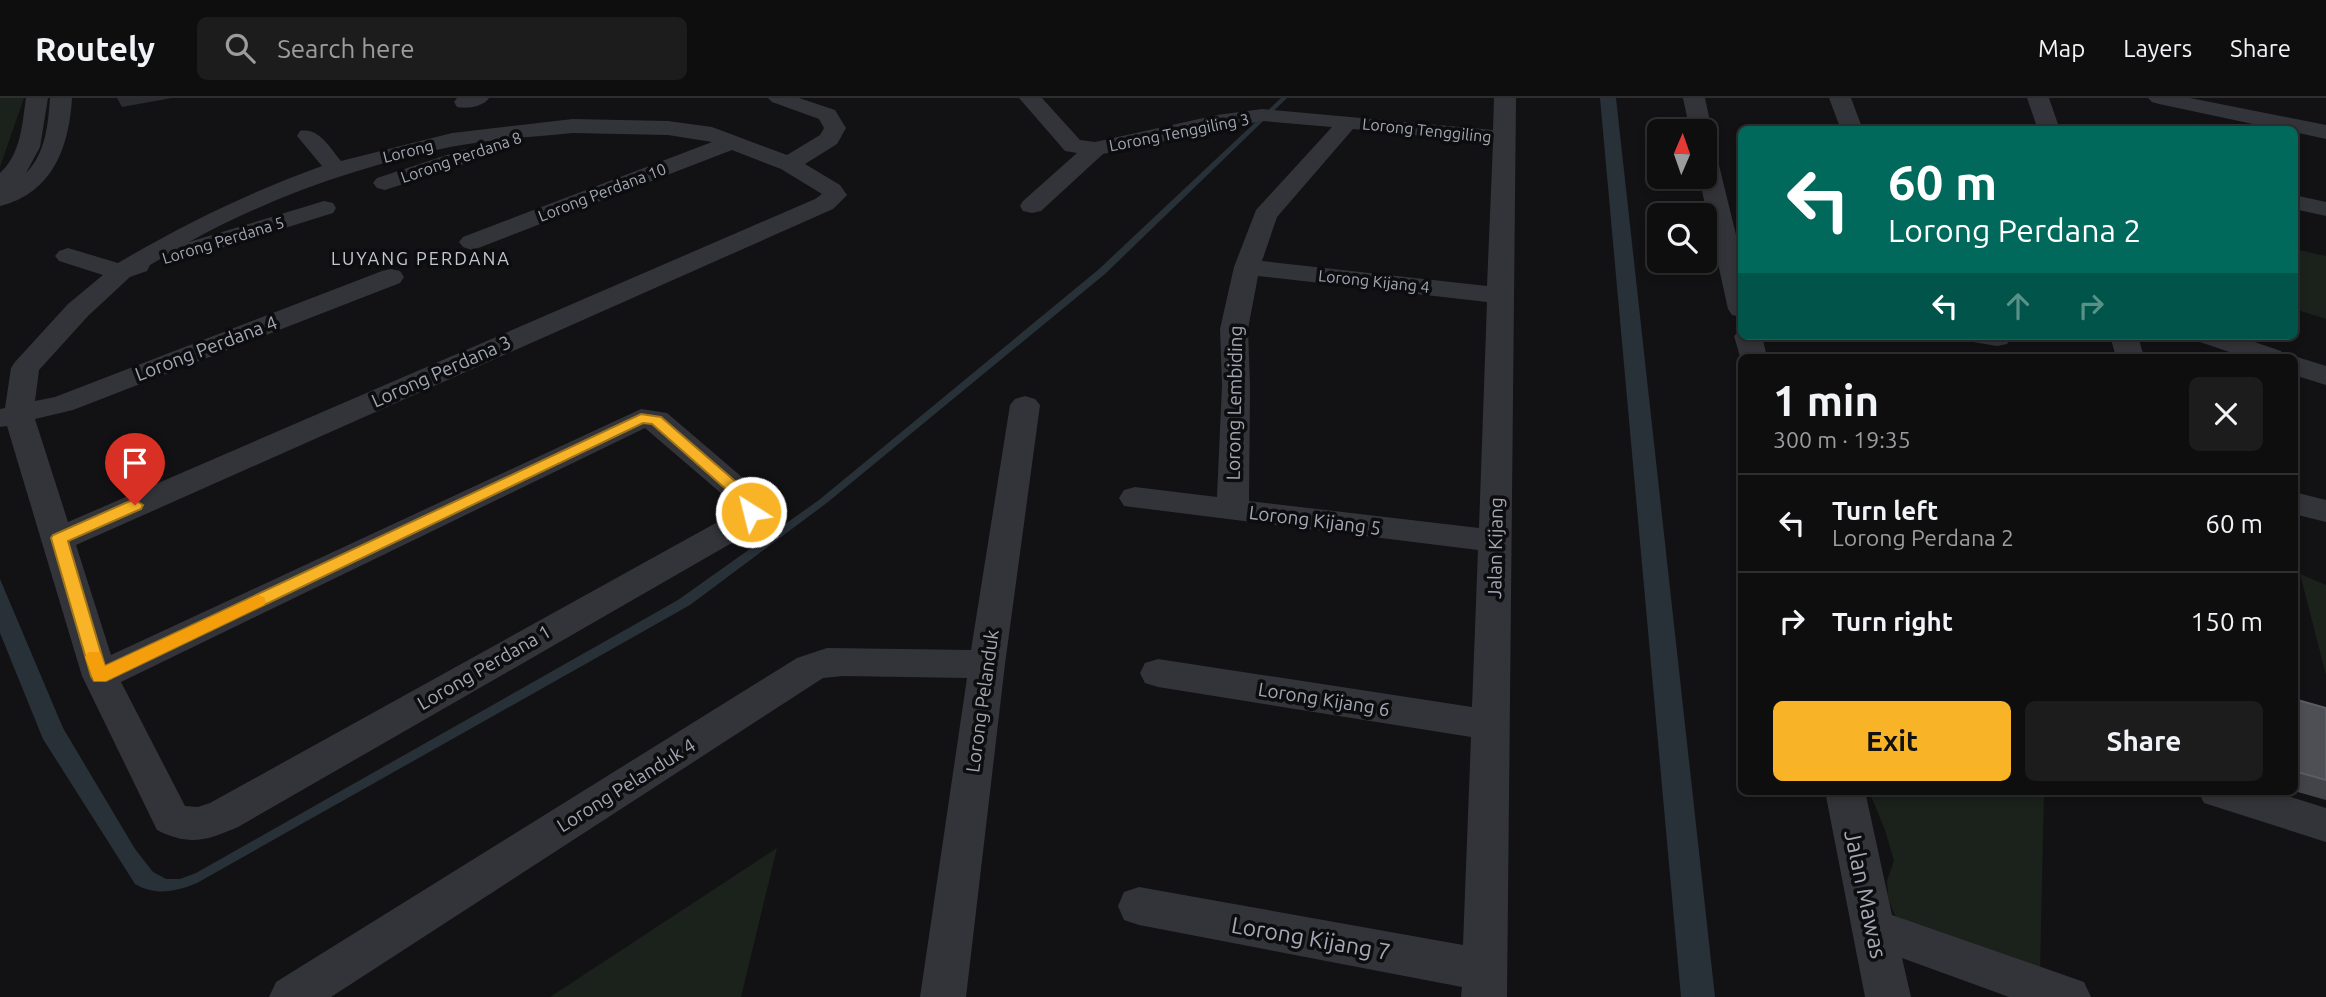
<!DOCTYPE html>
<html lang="en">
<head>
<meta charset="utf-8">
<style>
	:root { --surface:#0e0e0f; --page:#1c1c1d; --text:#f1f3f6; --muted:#9b9c9e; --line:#2e2e2f; --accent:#f8b426 }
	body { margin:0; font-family:Ubuntu,sans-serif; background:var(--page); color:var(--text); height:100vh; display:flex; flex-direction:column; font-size:26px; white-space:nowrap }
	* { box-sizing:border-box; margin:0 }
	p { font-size:23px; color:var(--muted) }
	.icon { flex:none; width:38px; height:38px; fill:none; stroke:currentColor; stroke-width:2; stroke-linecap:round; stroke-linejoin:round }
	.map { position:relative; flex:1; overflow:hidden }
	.drawer { position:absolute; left:1738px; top:256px; width:560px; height:441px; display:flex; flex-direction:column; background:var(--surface); border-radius:10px; box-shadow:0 4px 10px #0003,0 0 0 2px var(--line) }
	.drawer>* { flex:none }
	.banner { position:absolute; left:1738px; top:28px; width:560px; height:214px; border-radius:10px; box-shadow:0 4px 10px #0003,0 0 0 2px var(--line); background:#00695c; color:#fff; overflow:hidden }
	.needle { width:46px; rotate:2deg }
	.tools { position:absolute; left:1647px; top:21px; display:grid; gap:14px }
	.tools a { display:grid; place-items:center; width:70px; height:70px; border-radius:10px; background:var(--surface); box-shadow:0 4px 10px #0003,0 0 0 2px var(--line); font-size:35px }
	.pin { position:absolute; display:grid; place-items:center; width:60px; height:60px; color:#fff; margin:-72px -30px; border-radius:50% 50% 50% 0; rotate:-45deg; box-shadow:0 0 7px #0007 }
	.pin .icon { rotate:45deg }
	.me { position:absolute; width:77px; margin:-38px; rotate:324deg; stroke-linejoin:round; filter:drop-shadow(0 0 5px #0008) }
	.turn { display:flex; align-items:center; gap:24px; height:147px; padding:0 35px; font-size:32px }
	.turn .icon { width:91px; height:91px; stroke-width:2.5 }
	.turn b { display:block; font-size:49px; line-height:60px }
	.lanes { display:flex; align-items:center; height:66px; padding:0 35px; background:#0003; justify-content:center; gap:35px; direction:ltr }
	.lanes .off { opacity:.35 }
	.round { display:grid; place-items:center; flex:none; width:74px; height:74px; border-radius:10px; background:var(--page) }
	.summary { display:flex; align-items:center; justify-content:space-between; height:119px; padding:0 35px }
	h1 { font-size:42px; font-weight:600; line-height:52px }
	.primary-button { display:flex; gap:14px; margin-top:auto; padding:14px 35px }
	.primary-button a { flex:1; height:80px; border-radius:10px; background:var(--accent); color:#111; font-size:28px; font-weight:600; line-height:80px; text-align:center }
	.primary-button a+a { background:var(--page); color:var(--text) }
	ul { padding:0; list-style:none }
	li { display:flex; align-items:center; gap:21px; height:98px; padding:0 35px; border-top:2px solid var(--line) }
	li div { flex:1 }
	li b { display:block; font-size:26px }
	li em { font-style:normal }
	header { display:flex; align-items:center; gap:42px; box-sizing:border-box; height:98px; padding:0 35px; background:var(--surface); border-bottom:2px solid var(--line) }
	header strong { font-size:33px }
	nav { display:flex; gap:38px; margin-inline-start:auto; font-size:24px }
	.search { width:490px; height:63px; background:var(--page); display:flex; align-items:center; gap:18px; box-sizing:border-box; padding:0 24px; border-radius:10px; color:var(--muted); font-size:26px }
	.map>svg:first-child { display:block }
</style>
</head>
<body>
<header>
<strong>Routely</strong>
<div class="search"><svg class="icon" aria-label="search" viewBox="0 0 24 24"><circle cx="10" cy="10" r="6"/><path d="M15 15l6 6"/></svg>Search here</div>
<nav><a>Map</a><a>Layers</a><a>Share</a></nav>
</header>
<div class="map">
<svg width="2326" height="899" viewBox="0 0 2326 899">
	<rect width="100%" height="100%" fill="#121214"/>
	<path fill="#1a221b" d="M0,0H24L0,69Z
		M2294,151L2326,158V221L2294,211Z
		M2300,476L2326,487V577Z
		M1869,693H2044L2040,874L1896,820L1888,800L1887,783L1894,763L1885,732Z
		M777,750L741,899H550Z"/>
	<path fill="#283138" d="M1281,0H1287L1105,176L828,404L690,507L197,785C175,794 156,798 135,786L43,641L0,535V481L63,630L135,751L153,774L166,781H180L196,775L678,502L819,402L1098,172Z"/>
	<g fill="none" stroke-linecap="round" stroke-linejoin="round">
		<path fill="#283138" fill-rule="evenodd" d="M1600,0H1616L1715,899H1681Z"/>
		<path fill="#333439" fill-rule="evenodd" d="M26,0H48L40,49L26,75C46,55 48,26 50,0H72C69,49 53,95 0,108V75C21,56 22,27 26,0Z
			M457,0H489C483,9 467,11 457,9L454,4Z
			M768,0H799L835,12L846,30L837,46L805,66L840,87L847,97L833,111L76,447L111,557L641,311L667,315L764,398L769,406L756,431L238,729C206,743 189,748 157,732L82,578L7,328L0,329V311L5,310L11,270L15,264L68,206L103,177L59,163L55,158L59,153L68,150L118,165C184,126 250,94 322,68L297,38L300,33C319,29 330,50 341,63L452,35L573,21L668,23L712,29L787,57L820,37L824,30L819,21L772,4ZM573,35L668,37L712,44L463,139L459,144L463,149L472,152L481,149L732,52L781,71L822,96L815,101L68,424L35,321L73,312L400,185L404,179L400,173L391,171L382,173L55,299L35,303L39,272L88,218L130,179L147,173L150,167L174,153L177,158L186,161L333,115L336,110L333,105L324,103L189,144C271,99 359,68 450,49C490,41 533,39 573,35ZM645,330L736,408L732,416L210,705L198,709L185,708L121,584Z
			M1019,0H1042L1080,42L1095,44L1217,17L1262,11L1493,32L1494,0H1516L1507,899H1461L1462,889L1139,827L1124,822L1118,808L1124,794L1139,789L1463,847L1471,639L1158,589L1145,585L1140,575L1145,565L1158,561L1472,609L1478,452L1124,408L1119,400L1124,392L1135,389L1217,399L1222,288L1220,231L1234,169L1256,112L1332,29L1262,23L1103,56L1041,113L1032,115L1023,113L1020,108L1023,103L1077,55L1065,53ZM1353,31L1493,45L1487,188L1262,163L1277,119ZM1258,178L1487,204L1479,430L1249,403L1250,288L1248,231Z
			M1683,0H1705L1712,33L1709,38L1704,39V33H1690Z
			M1829,0H1851L1863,32H1841Z
			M2027,0H2049L2060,32H2038Z
			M2148,0H2190L2326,27V41L2294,34V32H2281L2159,6L2152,4Z
			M1704,44L1712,46L1715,51L1741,157V219L1732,217L1728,211L1699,79H1704Z
			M465,51L473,53L476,58L473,63L385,92L377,90L373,85L377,80Z
			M2294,97L2326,104V118L2294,111Z
			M1741,231V238H1762L1767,259H1741V262L1734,238Z
			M1969,238H2009L2011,240L2007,246L1997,248L1973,244Z
			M2110,238H2138L2144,259H2116Z
			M2196,238H2237L2281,253L2285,259H2244L2200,244Z
			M2294,258L2326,268V287L2294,277Z
			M1025,298L1035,301L1040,307L1005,566L966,899H920L967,580L843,578L823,580L331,899H269L276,884L797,560L827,550L971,552L1010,307L1015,301Z
			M2294,394L2326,402V424L2294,416Z
			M1825,693H1865L1892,817L2084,884L2091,899H2009L1902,860L1911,899H1865Z
			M2198,693H2272L2326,710V744L2204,705Z"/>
	</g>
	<path fill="#434449" d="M2294,601L2326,610V702L2294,693Z"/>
	<path fill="#2b2c2f" d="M117,0H172L122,9Z"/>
	<path fill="#4e4f55" stroke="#5b5d64" stroke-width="2" d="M2294,601L2326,610V682L2294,673Z"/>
	<path fill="#f8b426" stroke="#a17519" stroke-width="2" d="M641,316L661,319L758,403L760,406L756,418H745V408L652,326L643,325L106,583H94L91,578L51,440L53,437L130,403L135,402L143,407L141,411L68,443L105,568Z"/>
	<path fill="#f59e0b" d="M258,497L264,499L266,503L264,507L106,583H94L85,559L88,554H100L105,568Z"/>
	<g text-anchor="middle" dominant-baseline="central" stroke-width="7" stroke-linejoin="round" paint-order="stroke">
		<g font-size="16" fill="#a3a8b5" stroke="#0d0d0f">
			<text transform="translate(1427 32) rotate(6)">Lorong Tenggiling</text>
			<text transform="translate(1179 34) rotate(-11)">Lorong Tenggiling 3</text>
			<text transform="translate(408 53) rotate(-14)">Lorong</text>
			<text transform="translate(461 59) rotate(-19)">Lorong Perdana 8</text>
			<text transform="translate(602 94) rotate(-21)">Lorong Perdana 10</text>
			<text transform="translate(223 142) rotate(-17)">Lorong Perdana 5</text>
			<text transform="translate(1374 183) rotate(6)">Lorong Kijang 4</text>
		</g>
		<g font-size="18" letter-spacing="2" fill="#c4c8d1" stroke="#0d0d0f">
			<text x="421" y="160">LUYANG PERDANA</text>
		</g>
		<g font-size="19" fill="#a3a8b5" stroke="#0d0d0f">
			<text transform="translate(206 250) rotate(-21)">Lorong Perdana 4</text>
			<text transform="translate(441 273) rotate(-24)">Lorong Perdana 3</text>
			<text transform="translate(1234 305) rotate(-89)">Lorong Lembiding</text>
			<text transform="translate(1315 422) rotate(7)">Lorong Kijang 5</text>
			<text transform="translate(1495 450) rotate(-89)">Jalan Kijang</text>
			<text transform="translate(484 569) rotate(-30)">Lorong Perdana 1</text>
			<text transform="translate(1324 601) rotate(9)">Lorong Kijang 6</text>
			<text transform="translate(982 603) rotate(-82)">Lorong Pelanduk</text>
			<text transform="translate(626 687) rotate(-32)">Lorong Pelanduk 4</text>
		</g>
		<g font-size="23" fill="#a3a8b5" stroke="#0d0d0f">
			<text transform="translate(1866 796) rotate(78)">Jalan Mawas</text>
			<text transform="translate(1311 840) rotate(10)">Lorong Kijang 7</text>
		</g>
	</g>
</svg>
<div class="tools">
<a><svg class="needle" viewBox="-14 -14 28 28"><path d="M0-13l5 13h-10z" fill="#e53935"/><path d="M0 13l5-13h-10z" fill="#9b9c9e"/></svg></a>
<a><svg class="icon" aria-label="search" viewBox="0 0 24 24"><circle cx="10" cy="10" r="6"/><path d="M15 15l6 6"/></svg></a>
</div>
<div class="pin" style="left:135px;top:407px;background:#d93025"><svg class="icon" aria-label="arrive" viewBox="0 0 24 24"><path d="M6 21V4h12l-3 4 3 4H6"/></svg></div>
<svg class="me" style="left:751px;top:414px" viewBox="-20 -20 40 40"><circle r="17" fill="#f8b426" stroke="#fff" stroke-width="3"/><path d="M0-11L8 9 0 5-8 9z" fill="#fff"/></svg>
<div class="banner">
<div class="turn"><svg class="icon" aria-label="left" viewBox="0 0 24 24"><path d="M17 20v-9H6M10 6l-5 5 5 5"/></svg><div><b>60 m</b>Lorong Perdana 2</div></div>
<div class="lanes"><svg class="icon" aria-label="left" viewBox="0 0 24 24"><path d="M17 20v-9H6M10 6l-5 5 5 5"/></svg><svg class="icon off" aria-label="ahead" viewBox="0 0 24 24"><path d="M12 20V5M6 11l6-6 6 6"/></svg><svg class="icon off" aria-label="right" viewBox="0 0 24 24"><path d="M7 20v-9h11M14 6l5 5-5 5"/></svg></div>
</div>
<section class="drawer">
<div class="summary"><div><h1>1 min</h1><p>300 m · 19:35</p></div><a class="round"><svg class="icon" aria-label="close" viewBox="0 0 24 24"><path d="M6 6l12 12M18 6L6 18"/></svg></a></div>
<ul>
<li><svg class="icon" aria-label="left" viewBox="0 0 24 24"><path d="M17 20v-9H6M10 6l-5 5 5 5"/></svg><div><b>Turn left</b><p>Lorong Perdana 2</p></div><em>60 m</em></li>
<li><svg class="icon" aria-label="right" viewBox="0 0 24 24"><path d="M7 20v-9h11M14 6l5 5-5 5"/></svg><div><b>Turn right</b></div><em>150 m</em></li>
</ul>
<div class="primary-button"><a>Exit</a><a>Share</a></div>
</section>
</div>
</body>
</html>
